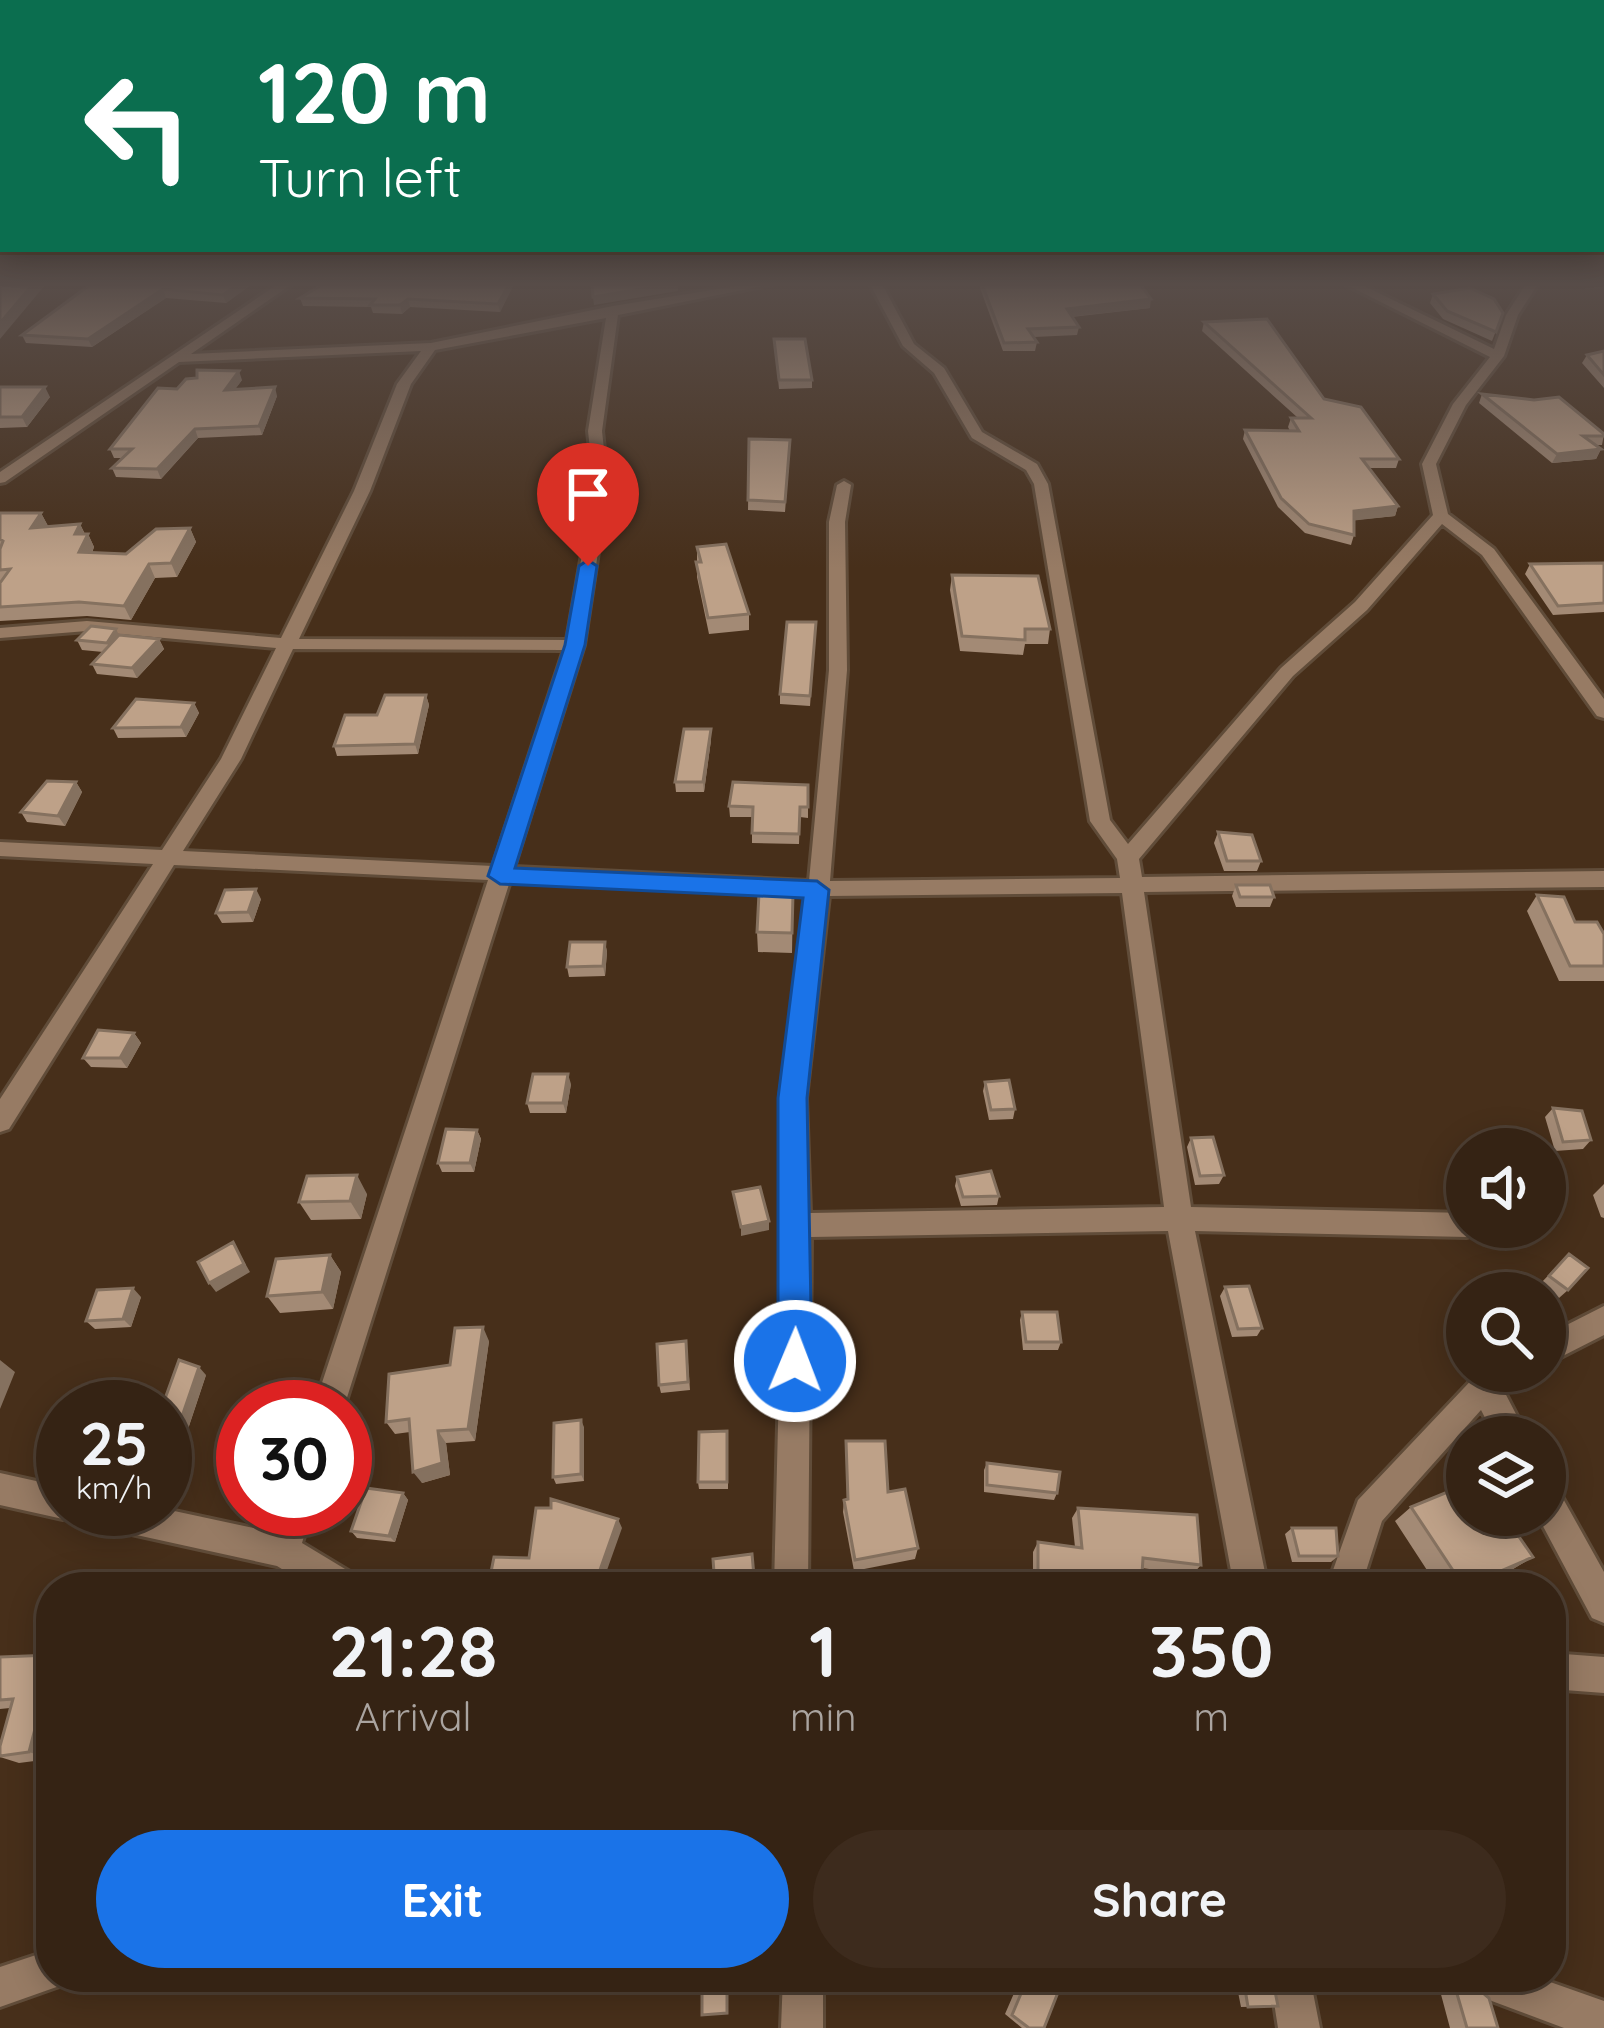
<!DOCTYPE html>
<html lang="en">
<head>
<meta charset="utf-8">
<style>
	:root { --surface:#352314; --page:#3d2b1d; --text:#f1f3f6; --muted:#aaa4a0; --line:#4f4034; --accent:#1a73e8 }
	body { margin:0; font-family:Quicksand,sans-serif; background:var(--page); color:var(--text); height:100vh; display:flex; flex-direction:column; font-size:45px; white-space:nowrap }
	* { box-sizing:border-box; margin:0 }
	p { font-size:39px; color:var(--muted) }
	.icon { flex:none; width:66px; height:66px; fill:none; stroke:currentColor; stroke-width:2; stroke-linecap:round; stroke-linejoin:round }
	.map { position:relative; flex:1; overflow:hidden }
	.drawer { position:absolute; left:36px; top:1572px; width:1530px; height:420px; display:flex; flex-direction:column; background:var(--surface); border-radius:48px; box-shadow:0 6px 30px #0003,0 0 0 3px var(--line) }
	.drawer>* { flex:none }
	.hud { position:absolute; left:0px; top:0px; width:1605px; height:252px; box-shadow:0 6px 30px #0003,0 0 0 3px var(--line); background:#0b6e4f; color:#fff; overflow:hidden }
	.controls { position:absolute; left:1446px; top:1128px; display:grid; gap:24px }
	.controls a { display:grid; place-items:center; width:120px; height:120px; border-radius:50%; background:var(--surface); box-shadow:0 6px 30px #0003,0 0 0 3px var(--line); font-size:60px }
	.speed { position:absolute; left:36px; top:1380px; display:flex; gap:24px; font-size:60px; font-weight:700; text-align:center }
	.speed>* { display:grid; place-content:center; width:156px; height:156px; border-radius:50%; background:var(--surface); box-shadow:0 6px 30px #0003,0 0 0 3px var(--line); line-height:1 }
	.speed small { font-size:30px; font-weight:400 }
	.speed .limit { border:18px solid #d22; background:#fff; color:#111 }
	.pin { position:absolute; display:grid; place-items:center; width:102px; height:102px; color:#fff; margin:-123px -51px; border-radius:50% 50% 50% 0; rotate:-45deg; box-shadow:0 0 12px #0007 }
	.pin .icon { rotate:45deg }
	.me { position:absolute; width:132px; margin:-66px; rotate:1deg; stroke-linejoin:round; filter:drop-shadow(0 0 9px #0008) }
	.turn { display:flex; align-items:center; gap:42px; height:252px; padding:0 60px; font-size:54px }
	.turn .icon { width:156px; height:156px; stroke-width:2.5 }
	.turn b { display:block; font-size:84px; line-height:102px }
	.eta { display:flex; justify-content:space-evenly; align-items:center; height:204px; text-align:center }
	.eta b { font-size:72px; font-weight:800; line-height:84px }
	.action { display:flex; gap:24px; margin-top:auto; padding:24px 60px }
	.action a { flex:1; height:138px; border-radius:72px; background:var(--accent); color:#fff; font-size:48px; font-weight:800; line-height:138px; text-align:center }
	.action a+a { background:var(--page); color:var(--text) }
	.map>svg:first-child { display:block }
</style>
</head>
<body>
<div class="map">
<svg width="1604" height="2028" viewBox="0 0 1604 2028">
	<rect width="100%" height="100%" fill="#472f1a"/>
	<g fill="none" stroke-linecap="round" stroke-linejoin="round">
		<g stroke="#604c39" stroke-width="6">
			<path id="minor" d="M278,284H292L191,354L431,343L613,306L749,284H773L618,315L602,431L608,486L584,645L514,867L809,881L829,670V522L837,485L844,481L851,485L845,522L847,670L830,881L1120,878L1117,859L1090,821L1034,484L1026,470L972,438L934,373L903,346L870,284H882L914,344L944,368L982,432L1037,464L1048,484L1110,820L1128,844L1281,668L1355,602L1433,515L1422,464L1453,404L1490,357L1345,284H1360L1494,349L1506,315L1526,284H1538L1518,315L1504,356L1466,405L1436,464L1448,514L1494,549L1604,699V718L1597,716L1482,555L1442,524L1367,610L1293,676L1139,859L1142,877L1604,871V887L1144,892L1191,1207L1467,1213V1227H1480L1477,1234L1467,1237L1195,1231L1268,1587H1234L1168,1231L811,1237L808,1587H774L783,1225L780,1098L807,896L510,881L344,1407H314L488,880L174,865L9,1129L0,1132V1099L153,864L0,856V842L162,850L221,759L276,648L87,631L0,638V628L87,621L281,638L354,491L397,384L421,351L179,362L5,482L0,483V472ZM606,318L588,431L594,486L567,640L299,639L370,491L411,384L435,350ZM293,649L564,650L493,866L183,851L241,759ZM1122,893L1164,1207L810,1213L806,1098L829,896Z
				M1604,1306V1335L1545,1365V1336Z
				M1480,1371H1525L1521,1381L1504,1391L1528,1437H1495L1481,1410L1382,1521L1361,1587H1327L1358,1500Z
				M0,1473L63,1487V1509H165L272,1532L280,1509H312L302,1543L355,1575L360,1587H311L277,1566L91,1525L80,1520L76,1511L63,1519L0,1505Z
				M1545,1481L1556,1486L1604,1572V1623L1592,1618L1537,1515H1545Z
				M1551,1653L1604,1657V1693L1551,1689Z
				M51,1950V1977H68L65,1984L0,2007V1967Z
				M783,1977H823V2028H781Z
				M1270,1977H1310L1320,2028H1278Z
				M1459,1977H1536L1604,2001V2028H1564L1465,1991Z"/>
		</g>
		<use href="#minor" fill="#977b64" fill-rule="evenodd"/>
	</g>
	<path fill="#a38a75" d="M91,284H252L226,303L166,298L92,347L26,343L22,335Z
		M514,284L500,312L410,307L402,314L373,313L371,307L303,306L300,298Z
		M980,284H982L1150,308L1072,317L1079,327L1077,335L1034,337L1037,342L1035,351H1003L980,288Z
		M1433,294L1503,313L1492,341L1443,319L1430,303Z
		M1204,322L1324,399L1399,459L1396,468H1369L1398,506L1395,516L1354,520V535L1351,545L1305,533L1278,507L1243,439L1245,430L1290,431L1288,427L1291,418H1298L1202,331Z
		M774,339L812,380V388L779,389Z
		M1604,351V388L1582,363L1587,355Z
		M242,380L235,389L277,396L262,435L198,438L161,479L116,477L112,468L122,458H114L110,449L177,389Z
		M0,387L50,397L27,427L0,428Z
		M1482,394L1604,434L1602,445H1595L1601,449L1596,459L1552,463L1479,403Z
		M749,439L790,449L785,512L748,510Z
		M0,513H41L48,526L80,524L85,534H88L94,547L92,553L126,554L190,528L196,542L177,577L155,578L131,620L87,616L0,621Z
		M697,547L749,614V630L709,634L697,577Z
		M1604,563V612L1553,615L1525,574L1530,564Z
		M952,575L1050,629L1048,644H1025L1023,655L960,651L950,590Z
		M816,622L810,706L780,704V694Z
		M119,635L159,639L164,649L137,678L97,674L92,664L103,652L82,650L77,640Z
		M426,695L429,705L418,754L337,756L334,746L377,715Z
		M194,703L199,713L186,737L118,738L113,728Z
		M711,740L704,792H676L675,782Z
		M76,782L82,792L65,826L27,822L21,812Z
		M808,785V818L800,817L799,844L752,843V817H730L729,806Z
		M1218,832L1261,861L1257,871H1224L1214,843Z
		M1236,885L1274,897L1270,907H1236L1232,896Z
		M793,894L792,953L758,952L757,932Z
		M1537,895L1575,922L1604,934V981H1559L1527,911Z
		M261,899L253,922L222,923L216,913Z
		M605,942L607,952L605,976L569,977L567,967Z
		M134,1033L141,1043L127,1068L91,1067L83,1058Z
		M985,1082L1015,1109L1013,1119L989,1120L983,1091Z
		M571,1084L566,1113H530L527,1103Z
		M1553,1108L1591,1140L1583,1149L1555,1151L1545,1117Z
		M477,1130L481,1139L474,1172H442L438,1163Z
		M1191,1138L1224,1175L1219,1184L1195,1185L1187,1147Z
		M957,1177L999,1196L997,1205L961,1206L955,1186Z
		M1604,1184V1218L1601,1217L1593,1195Z
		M367,1194L361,1219L311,1220L299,1202Z
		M1569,1254L1568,1290L1559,1298L1540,1284Z
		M330,1255L341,1272L333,1309L280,1313L267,1296Z
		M1225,1287L1262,1328L1257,1336L1232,1337L1220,1296Z
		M141,1297L131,1327L95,1329L86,1321Z
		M1022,1312L1061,1342L1058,1350H1023L1020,1320Z
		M489,1341L475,1441L446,1443L450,1475L422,1483L410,1432L395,1434L386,1422L450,1365Z
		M687,1349L690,1390L661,1393L659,1385Z
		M206,1375L185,1438L165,1439V1407Z
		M584,1427V1481L556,1484L553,1477Z
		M728,1438V1489H699L698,1482Z
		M846,1441L888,1492L918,1548L915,1559L854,1571L843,1512L844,1500L847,1499Z
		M987,1463L1057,1493L1054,1500L984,1492V1470Z
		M403,1493L408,1500L395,1542L357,1538L351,1531Z
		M1411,1507L1533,1557L1513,1569L1473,1587H1438L1395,1521Z
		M1078,1508L1201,1565L1192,1575L1142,1568V1574L1134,1583L1033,1581V1552L1038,1542L1075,1547L1072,1518Z
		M1292,1528L1338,1556L1331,1562H1292L1285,1534Z
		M51,1655L50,1759L19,1763L0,1757V1746L10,1708L0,1709V1657Z
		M1021,1977H1064L1044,2028H1022L1005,2014Z
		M1235,1977H1272L1278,2006L1241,2007Z
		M1439,1987H1476L1498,2028H1450Z"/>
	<path fill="#85715f" d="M33,284H46L0,339V323Z
		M238,284H252L226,303L223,295Z
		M509,284H514L500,312L498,304Z
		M670,284H678V291L594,305L593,297Z
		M163,289L166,298L92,347L88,339Z
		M408,299L410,307L402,314L400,305Z
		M1151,299L1150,308L1066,317L1067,309Z
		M239,371L242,380L228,399L225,390Z
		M45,387L50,397L27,427L22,417Z
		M275,387L277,396L262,435L259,426Z
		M195,429L198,438L161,479L157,469Z
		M1601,449L1596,459L1552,463L1557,454Z
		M1398,506L1395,516L1350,521L1354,511Z
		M41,513L48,526L31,528Z
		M80,524L86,537L88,534L94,547L86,566L79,552L75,534Z
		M190,528L196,542L177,577L171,563Z
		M149,564L155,578L131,620L124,606Z
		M116,629L121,639L113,653L107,643Z
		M159,639L164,649L137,678L132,668Z
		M426,695L429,705L418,754L415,744Z
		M194,703L199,713L186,737L181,727Z
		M711,729V740L704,792L703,782Z
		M76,782L82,792L65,826L58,816Z
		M256,889L261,899L253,922L248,912Z
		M605,942L607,952L605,976L603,966Z
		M134,1033L141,1043L127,1068L120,1058Z
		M568,1074L571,1084L566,1113L563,1103Z
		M477,1130L481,1139L474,1172L470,1163Z
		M357,1175L367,1194L361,1219L350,1201Z
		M769,1221V1230L741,1236V1227Z
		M233,1242L250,1272L216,1292L209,1283Z
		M330,1255L341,1272L333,1309L322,1292Z
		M133,1288L141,1297L131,1327L123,1319Z
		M483,1327L489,1341L475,1441L468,1429Z
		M0,1360L15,1372L0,1409Z
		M199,1367L206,1375L185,1438L177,1431Z
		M581,1420L584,1427V1481L581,1474Z
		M438,1431L446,1443L450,1475L422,1483L413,1472Z
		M403,1493L408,1500L395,1542L389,1536Z
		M618,1519L622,1528L601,1587H594Z
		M1533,1557L1513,1569L1473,1587H1465Z
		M43,1698L51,1701L50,1759L29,1752Z"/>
	<path fill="#bea188" stroke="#85715f" stroke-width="3" d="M0,284H33L0,323Z
		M91,284H238L223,295L163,289L88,339L22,335Z
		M323,284H509L498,304L408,299L400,305H370L375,299L300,298Z
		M592,284H670L593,297Z
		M982,284H1140L1151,299L1067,309L1079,327L1028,329L1037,342L1004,343Z
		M1470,288L1494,299L1503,313L1496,332L1447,311L1433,294Z
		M1267,319L1324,399L1361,407L1399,459H1362L1398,506L1354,511V535L1309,524L1281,498L1245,430L1299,431L1291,418H1311L1204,322Z
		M774,339H805L812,380H779Z
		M1604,351V375L1587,355Z
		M197,370L239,371L225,390L275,387L259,426L195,429L157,469L112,468L132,449H110L158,388L177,389L186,379L197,378Z
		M0,387H45L22,417H0Z
		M1482,394L1534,400L1559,397L1604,434V436H1583L1601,449L1557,454Z
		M749,439L790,440L785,502L748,500Z
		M0,513H41L31,528L80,524L75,534H88L79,552L126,554L156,529L190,528L171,563L149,564L124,606L79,602L0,607V583L10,569L0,570V549L3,541L0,539Z
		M726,544L749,614L708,618L696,562H701L697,547Z
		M1604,563V603L1558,606L1530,564Z
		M952,575L1038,576L1050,629H1025V640L962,636Z
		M787,622H816L810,696L780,694Z
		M91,626L116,629L107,643L77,640Z
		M119,635L159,639L132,668L92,664Z
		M385,695H426L415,744L334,746L345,715H377Z
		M136,699L194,703L181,727L113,728Z
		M684,729H711L703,782H675Z
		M47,781L76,782L58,816L21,812Z
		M733,782L808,785V807H800L799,834L752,833L753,807L729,806Z
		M1218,832L1252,835L1261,861H1227Z
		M1236,885H1270L1274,897H1240Z
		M256,889L248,912L216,913L225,890Z
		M759,893L793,894L792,933L757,932Z
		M1537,895L1564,897L1575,922H1597L1604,934V966H1570Z
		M570,942H605L603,966L567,967Z
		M98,1030L134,1033L120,1058H83Z
		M533,1074H568L563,1103H527Z
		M1009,1080L1015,1109L991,1110L985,1082Z
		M1553,1108L1582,1111L1591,1140L1563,1142Z
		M446,1129L477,1130L470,1163H438Z
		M1213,1137L1224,1175L1200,1176L1191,1138Z
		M991,1171L999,1196L963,1197L957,1177Z
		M357,1175L350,1201L299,1202L307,1176Z
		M760,1187L769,1221L741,1227L733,1192Z
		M233,1242L244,1264L209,1283L198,1262Z
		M1569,1254L1588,1268L1568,1290L1549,1276Z
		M330,1255L322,1292L267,1296L276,1259Z
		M1249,1286L1262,1328L1238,1329L1225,1287Z
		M133,1288L123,1319L86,1321L97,1290Z
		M1022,1312H1057L1061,1342H1026Z
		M483,1327L468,1429L438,1431L442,1463L413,1472L409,1419L386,1422L389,1374L450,1365L455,1328Z
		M686,1341L688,1382L659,1385L657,1344Z
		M179,1360L199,1367L177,1431H165V1407H162Z
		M581,1420V1474L553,1477L554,1423Z
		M727,1431V1482H698L699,1432Z
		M846,1441H885L888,1492L905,1489L918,1548L855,1560L844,1500L848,1499Z
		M987,1463L1060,1472L1057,1493L987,1485Z
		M1467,1484V1515H1504L1533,1557L1464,1587L1411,1507Z
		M366,1488L403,1493L389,1536L351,1531Z
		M551,1499L618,1519L594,1587H488L494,1557L529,1558L536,1508H551Z
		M1078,1508L1197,1515L1201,1565L1143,1558L1142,1574L1038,1571V1542L1082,1548Z
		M1292,1528H1336L1338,1556H1299Z
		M752,1554L755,1587H715L713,1559Z
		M1551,1623H1556L1565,1650L1551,1649Z
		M51,1655V1697L43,1698L29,1752L0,1756V1746L13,1699L0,1700V1657Z
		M702,1977H727V2013L702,2015Z
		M1028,1977H1064L1044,2028H1029L1012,2015Z
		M1243,1977H1272L1278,2006L1248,2007Z
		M1455,1987H1476L1489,1998L1498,2028H1467Z"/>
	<linearGradient id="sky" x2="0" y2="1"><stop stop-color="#271a0e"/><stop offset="0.5" stop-color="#584d49"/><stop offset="1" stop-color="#584d49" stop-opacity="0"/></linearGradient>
	<rect width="1604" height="568" fill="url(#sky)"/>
	<path fill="#1a73e8" stroke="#114b97" stroke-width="3" d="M588,560L597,566L585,645L515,868L817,881L829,890L807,1098L812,1361L807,1372L795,1377L783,1372L778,1361V1098L803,898L500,884L488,876L565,645L579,566Z"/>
</svg>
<div class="controls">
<a><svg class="icon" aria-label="sound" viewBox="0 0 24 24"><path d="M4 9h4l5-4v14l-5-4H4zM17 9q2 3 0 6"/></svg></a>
<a><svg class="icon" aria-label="search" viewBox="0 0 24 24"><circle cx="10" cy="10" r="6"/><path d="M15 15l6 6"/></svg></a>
<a><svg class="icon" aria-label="layers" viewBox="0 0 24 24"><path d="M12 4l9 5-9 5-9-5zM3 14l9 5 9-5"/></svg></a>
</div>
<div class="speed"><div>25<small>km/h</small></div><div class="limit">30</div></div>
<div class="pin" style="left:588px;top:566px;background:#d93025"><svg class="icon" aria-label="arrive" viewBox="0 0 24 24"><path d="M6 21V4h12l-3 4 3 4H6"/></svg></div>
<svg class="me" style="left:795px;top:1361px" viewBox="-20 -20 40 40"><circle r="17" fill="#1a73e8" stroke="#fff" stroke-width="3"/><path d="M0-11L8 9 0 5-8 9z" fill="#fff"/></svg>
<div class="hud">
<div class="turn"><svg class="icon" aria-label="left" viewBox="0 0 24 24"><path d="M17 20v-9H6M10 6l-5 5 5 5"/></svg><div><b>120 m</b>Turn left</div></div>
</div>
<section class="drawer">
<div class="eta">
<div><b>21:28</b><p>Arrival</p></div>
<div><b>1</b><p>min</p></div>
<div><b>350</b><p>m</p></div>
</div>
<div class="action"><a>Exit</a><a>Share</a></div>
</section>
</div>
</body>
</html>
